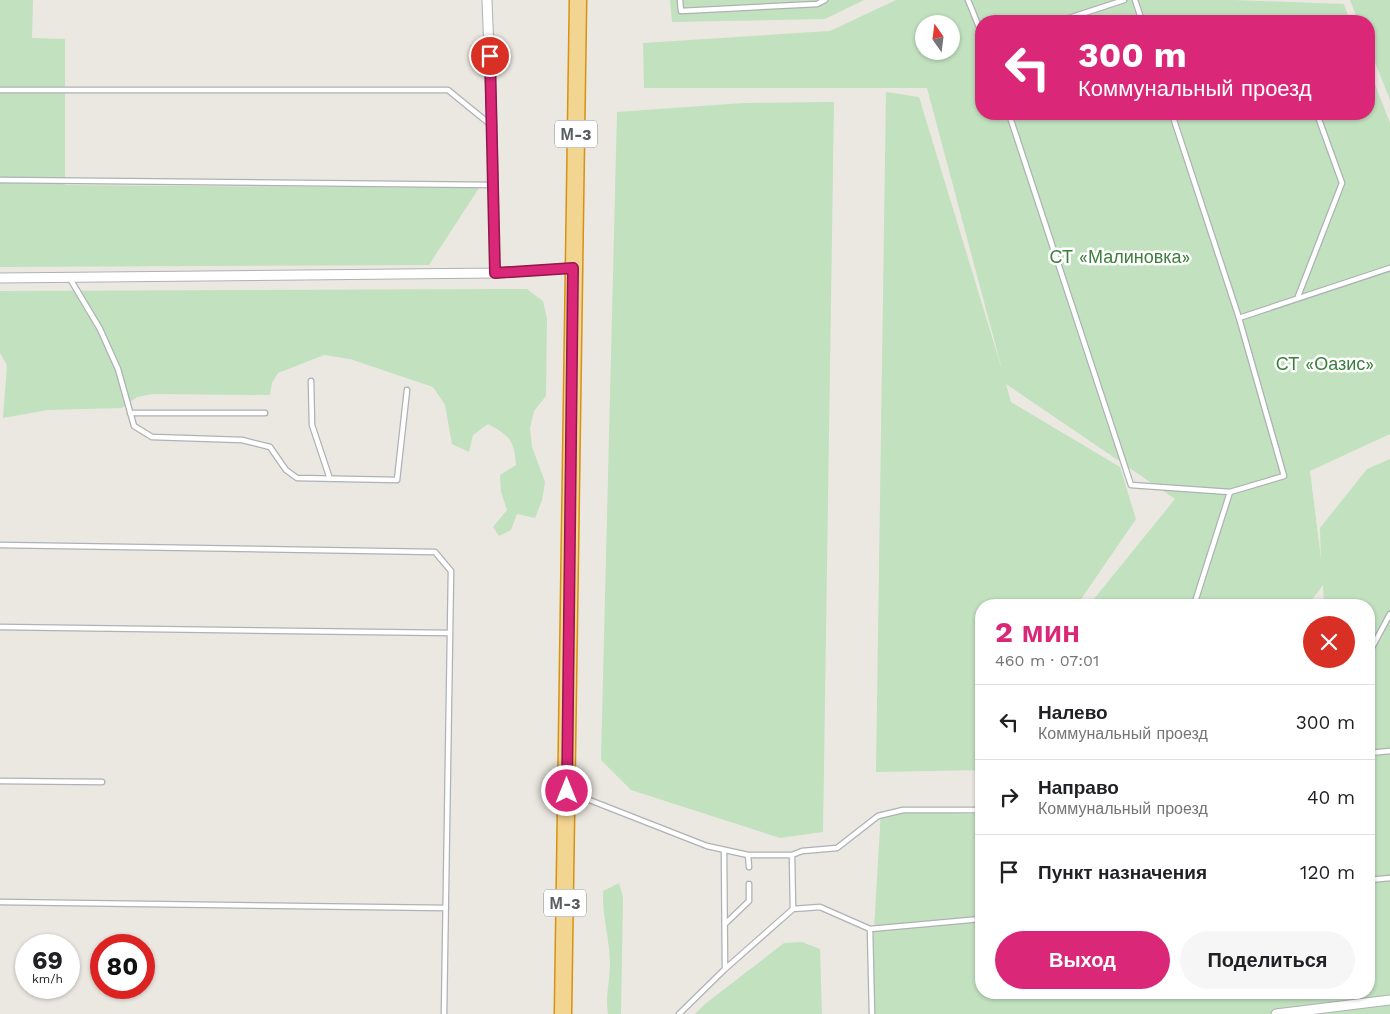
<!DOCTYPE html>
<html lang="ru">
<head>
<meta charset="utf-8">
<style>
	:root { --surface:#fff; --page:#f6f6f6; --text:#202124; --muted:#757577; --line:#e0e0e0; --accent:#db2777 }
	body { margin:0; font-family:"Work Sans",sans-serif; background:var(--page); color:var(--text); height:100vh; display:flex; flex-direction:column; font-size:19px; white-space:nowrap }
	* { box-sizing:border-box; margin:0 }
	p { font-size:16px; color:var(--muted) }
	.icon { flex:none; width:28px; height:28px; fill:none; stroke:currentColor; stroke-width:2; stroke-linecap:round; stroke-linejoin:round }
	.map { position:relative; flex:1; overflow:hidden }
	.details { position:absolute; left:975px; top:599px; width:400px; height:400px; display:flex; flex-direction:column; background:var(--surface); border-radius:20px; box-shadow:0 1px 4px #0004 }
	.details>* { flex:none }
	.top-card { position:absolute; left:975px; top:15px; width:400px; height:105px; border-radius:20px; box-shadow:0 1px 4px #0004; background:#db2777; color:#fff; overflow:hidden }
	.needle { width:32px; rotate:346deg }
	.fabs { position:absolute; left:915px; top:15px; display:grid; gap:10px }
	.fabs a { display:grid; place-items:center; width:45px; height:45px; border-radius:50%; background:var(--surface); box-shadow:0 1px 4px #0004; font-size:25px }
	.speed { position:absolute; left:15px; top:934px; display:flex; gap:10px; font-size:25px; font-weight:700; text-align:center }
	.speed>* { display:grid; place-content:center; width:65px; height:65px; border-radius:50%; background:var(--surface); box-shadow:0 1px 4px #0004; line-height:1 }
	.speed small { font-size:12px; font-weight:400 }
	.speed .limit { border:8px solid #d22; background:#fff; color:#111 }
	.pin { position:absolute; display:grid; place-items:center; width:42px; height:42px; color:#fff; margin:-21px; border:2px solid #fff; border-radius:50%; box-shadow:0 1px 5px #0007 }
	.me { position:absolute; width:55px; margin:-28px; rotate:0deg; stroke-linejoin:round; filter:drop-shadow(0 0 4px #0008) }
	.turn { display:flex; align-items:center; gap:18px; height:105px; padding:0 20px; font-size:22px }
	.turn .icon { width:65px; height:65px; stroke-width:2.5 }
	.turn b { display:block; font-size:35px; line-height:42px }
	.round { display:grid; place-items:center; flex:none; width:52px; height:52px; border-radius:26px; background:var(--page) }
	.overview { display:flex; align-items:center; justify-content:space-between; height:85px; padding:0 20px }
	h1 { font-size:30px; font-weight:700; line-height:38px; color:var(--accent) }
	.primary-button { display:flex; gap:10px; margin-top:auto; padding:10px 20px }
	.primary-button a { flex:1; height:58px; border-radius:30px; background:var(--accent); color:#fff; font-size:20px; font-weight:700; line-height:58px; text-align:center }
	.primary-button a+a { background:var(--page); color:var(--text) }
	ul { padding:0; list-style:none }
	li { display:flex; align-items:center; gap:15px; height:75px; padding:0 20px; border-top:1px solid var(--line) }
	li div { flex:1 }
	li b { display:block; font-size:19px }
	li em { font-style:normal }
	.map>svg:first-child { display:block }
</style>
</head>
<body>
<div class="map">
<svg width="1390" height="1014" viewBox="0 0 1390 1014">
	<rect width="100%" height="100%" fill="#ebe8e1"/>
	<path fill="#c1e1bf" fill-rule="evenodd" d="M0,0H33L32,38L65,39V185L479,188L429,265L0,267Z
		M670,0H864L825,19L672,22Z
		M896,0H1233L1344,4L1350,21H981V114H1369V69L1390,123V434L1310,471L1321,559L1320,528L1367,469L1390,459V1014H869L881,811L981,814V992H1369V605H1324L1323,585L1308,605H1089L1175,499L1006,384L1011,402L1120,467L1136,519L1077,605H981V770L876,772L886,92L919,97L1003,373L927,88H644L643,43L830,31ZM924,24H951V51H924Z
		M1350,0H1390V100L1369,47V21H1358Z
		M834,102L823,832L780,838L631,790L601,760L617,112L743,103Z
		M527,289L543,301L547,319L546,396L534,411L530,428L532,447L545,482L542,500L535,518L517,514L511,530L499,536L493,527L507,510L501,492L500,475L516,465C514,440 510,436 488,424L473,435L469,452L452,444L445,405L433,387L350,359L324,355L278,373L272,383L270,395L152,394L137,397L122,408L48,410L3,418L7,365L0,353V291Z
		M619,883L623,897L621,1014H608C605,997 610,981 610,964C610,940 602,916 603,891Z
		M802,942L820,949L822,1014H695L705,1004L784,943Z"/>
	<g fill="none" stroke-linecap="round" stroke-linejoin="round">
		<g stroke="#aeb2b5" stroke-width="7">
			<path id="lane" d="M680,0L681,11L817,4L825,0
				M968,0L981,32
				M1135,0L1142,21
				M1060,21L1124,0
				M0,90H448L491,125
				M1009,114L1131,485L1230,492L1194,605
				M1172,114L1239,318L1390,268
				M0,180L493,185
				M69,277L100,329L118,369L134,426L152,437L242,440L270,447L286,470L297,478L397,480L407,390
				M1297,299L1342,183L1317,114
				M311,381L312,425L330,479
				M130,413H265
				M1230,492L1284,476L1239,318
				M0,545L435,552L451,571L444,1014
				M0,627L450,633
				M1369,653L1390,614
				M1369,753L1390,751
				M0,781L102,782
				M569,792L707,846L748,855H792L793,909L725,969
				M748,855L749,867
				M792,855L802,851L837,848L878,816L903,810H981
				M1369,880L1390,878
				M0,902L446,908
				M793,909L820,907L870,929L981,919
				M725,924L749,901V884
				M870,929L872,1014
				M679,1014L725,969L724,850"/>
		</g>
		<g stroke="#aeb2b5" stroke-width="11">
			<path id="street" d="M487,0L492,127L495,273
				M0,278L495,273L573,268
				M1276,1014L1390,1000"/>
		</g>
		<g stroke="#d79114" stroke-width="19">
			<path id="highway" d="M563,1014L578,0"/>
		</g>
		<use href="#lane" stroke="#fff" stroke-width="4.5"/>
		<use href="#street" stroke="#fff" stroke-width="9"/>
		<use href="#highway" stroke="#f2d590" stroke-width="16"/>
	</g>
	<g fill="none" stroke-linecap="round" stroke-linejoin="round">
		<g stroke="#8e194d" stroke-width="12">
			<path id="route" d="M490,56L495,273L573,268L567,791"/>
		</g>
		<use href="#route" stroke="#db2777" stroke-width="9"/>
	</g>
	<g text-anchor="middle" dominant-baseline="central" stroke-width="5" stroke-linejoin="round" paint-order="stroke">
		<g fill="#fff" stroke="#8b8e90" stroke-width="1">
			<rect x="555" y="120.5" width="42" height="27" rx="4"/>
			<rect x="544" y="889.5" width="42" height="27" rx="4"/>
		</g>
		<g font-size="16" font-weight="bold" fill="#595d60">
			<text x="576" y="134">М-3</text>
			<text x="565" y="903">М-3</text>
		</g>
		<g font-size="18" fill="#3c7e3b" stroke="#fff">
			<text x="1120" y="256">СТ «Малиновка»</text>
			<text x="1325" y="363">СТ «Оазис»</text>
		</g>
	</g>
</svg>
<div class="fabs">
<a><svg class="needle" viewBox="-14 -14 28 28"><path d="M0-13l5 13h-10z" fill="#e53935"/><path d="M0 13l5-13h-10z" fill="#757577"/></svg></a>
</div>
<div class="speed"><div>69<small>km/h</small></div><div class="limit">80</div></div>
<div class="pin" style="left:490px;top:56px;background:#d93025"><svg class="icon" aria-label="arrive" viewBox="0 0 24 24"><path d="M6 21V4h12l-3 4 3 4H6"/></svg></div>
<svg class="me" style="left:567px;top:791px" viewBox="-20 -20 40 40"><circle r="17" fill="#db2777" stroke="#fff" stroke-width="3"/><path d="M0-11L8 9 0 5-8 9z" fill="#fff"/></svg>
<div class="top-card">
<div class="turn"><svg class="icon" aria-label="left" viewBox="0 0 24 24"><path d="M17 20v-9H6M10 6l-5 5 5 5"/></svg><div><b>300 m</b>Коммунальный проезд</div></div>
</div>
<section class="details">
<div class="overview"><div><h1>2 мин</h1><p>460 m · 07:01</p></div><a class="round" style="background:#d93025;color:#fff"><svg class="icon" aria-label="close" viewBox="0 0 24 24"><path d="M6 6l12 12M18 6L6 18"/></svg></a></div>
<ul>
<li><svg class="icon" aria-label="left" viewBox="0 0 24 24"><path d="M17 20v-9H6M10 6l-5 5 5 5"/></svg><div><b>Налево</b><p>Коммунальный проезд</p></div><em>300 m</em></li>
<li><svg class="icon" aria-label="right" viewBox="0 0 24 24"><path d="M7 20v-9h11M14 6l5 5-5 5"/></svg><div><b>Направо</b><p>Коммунальный проезд</p></div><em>40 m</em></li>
<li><svg class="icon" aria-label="arrive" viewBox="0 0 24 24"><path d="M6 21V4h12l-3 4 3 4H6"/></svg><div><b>Пункт назначения</b></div><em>120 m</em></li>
</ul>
<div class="primary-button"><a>Выход</a><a>Поделиться</a></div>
</section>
</div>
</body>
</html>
